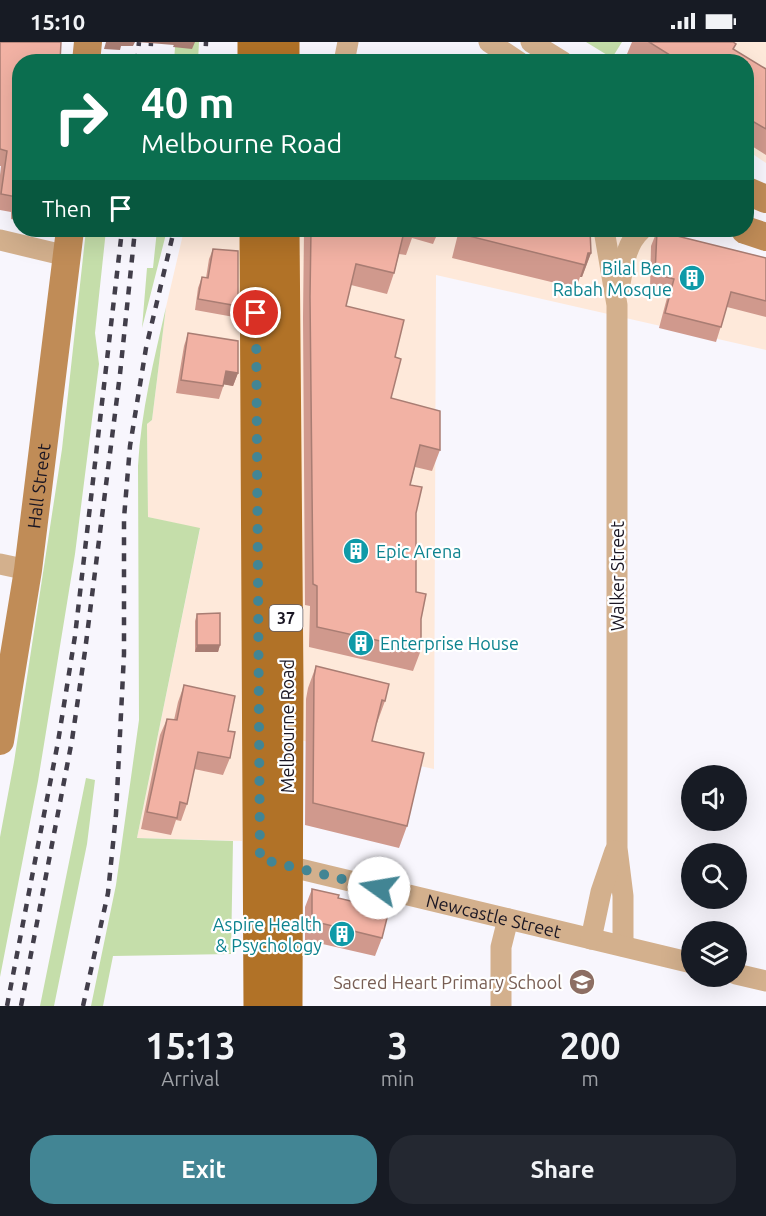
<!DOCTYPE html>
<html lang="en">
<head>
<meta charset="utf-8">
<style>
	:root { --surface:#171b24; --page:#242831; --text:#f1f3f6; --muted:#9ea1a6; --accent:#428594 }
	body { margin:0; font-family:Ubuntu,sans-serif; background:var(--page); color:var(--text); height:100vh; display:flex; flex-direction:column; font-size:22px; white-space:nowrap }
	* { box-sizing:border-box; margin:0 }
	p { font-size:20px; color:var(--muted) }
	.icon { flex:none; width:33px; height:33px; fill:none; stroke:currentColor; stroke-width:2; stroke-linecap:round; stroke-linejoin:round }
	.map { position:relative; height:964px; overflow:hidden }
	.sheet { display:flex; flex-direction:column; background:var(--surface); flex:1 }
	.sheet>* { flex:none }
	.hud { position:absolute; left:12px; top:12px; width:742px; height:183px; border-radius:24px; box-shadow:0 6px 24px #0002; background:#0b6e4f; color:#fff; overflow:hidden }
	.tools { position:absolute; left:681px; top:723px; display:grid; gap:12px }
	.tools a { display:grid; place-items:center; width:66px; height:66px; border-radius:50%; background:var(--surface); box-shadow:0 6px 24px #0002; font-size:30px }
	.pin { position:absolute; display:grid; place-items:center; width:51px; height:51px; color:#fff; margin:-26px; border:3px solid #fff; border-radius:50%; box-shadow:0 2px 6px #0007 }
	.me { position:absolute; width:66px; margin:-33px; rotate:283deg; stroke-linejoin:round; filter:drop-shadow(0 0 4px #0008) }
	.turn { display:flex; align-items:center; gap:21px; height:126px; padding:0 30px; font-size:27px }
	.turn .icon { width:78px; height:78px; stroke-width:2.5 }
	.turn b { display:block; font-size:42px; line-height:51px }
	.then { display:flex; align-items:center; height:57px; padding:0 30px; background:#0003; gap:12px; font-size:22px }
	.eta { display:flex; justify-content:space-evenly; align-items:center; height:102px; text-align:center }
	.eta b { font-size:36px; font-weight:600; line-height:42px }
	.button { display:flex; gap:12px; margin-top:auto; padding:12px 30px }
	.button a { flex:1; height:69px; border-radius:24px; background:var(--accent); color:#fff; font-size:24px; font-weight:600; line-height:69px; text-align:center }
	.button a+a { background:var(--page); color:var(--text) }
	.status { display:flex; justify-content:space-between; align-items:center; height:42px; padding:0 30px; background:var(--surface); direction:ltr }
	.status svg { height:16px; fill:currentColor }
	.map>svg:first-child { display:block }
</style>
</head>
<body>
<div class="status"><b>15:10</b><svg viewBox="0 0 49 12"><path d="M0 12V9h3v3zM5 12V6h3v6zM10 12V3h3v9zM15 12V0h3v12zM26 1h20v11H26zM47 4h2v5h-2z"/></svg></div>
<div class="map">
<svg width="766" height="964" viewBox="0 0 766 964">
	<rect width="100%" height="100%" fill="#f8f6fd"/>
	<path fill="#fee9da" d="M715,0H766V121L747,108V20H704Z
		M184,188H243L245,272L242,799L137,796L200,487L148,475L147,382L152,378L166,265Z
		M291,188H645L766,218V308L436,233L434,727L295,697Z"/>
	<path fill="#c5deaa" d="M193,0H199L198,19L174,20L175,5Z
		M586,0H622L612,16Z
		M86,188H106L95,291L99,322L75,512L38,739L0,935V795L14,720L62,407Z
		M157,188H167L142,286L147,226H153Z
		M166,265L152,378L147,382L148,475L200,486L137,796L233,799L231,912L113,914L103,964H91L116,843L139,678L138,424C141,369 154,318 166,265Z
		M86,736L95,738L87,802L54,964H40Z"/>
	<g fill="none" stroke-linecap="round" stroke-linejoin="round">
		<g stroke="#d3b08d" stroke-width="21">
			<path d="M489,0L519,20"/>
			<path d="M531,0L563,20"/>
			<path d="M344,20L348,0"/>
			<path d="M604,188L617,263V806L623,854V904"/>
			<path d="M0,198L67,214"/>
			<path d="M619,247C623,227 625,202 641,188"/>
			<path d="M0,522L28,528"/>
			<path id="s1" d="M275,821L692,921"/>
			<path d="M591,897L601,850L615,809"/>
			<path d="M736,932L766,939"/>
			<path d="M501,964V905L508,877"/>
		</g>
		<g stroke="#c08c57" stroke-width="28">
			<path d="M86,20L88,0"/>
			<path d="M747,149L766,157"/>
			<path d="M745,188L766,195"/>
			<path id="s2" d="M0,699L28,528L70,188"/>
		</g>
		<path stroke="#b17227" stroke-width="33" d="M283,0V20
			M254,20V0
			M256,188L260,964
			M283,188L287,642L286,964"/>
		<path stroke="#423e4a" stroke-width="4.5" stroke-dasharray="8 8" stroke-linecap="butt" d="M137,20L139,0
			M150,20L151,0
			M205,20L206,0
			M7,964L58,700L75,594L122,188
			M21,964L72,698L85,609L120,332L135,188
			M83,964L108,851L116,772L124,612V476L130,404L146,306L174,188"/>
	</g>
	<path fill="#d0998d" d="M0,0L20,20V179L11,177V170L0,168V133L1,124H0Z
		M632,0H733L734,8L766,27V113L747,101V20H639L627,12Z
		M304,188H439L433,202L412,196L406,213L399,212L394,231L387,252L351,243L346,264L395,315L391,356L440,408L432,429L415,425L410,443L416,471V550L421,577V608L413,629L309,605L310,564L305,563L303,276Z
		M459,188H590L591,211L582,235H580L576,246L452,216Z
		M657,189L766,216V275L727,265L716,300L659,286L668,252L650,247L651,204Z
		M213,207L238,264L234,275L195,268L198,246L202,235L206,236L209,217Z
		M188,291L238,331L233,344L224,342L219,357L176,351L184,304Z
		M197,572L220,603L218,610H195V579Z
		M316,624L385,659L377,681H376L372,699L407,784L399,806L305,783L306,657L308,646Z
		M184,643L228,689L230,716L223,733L194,727L187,762L181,779L176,778L171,793L141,787L160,693L167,677L174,678L178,660Z
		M312,847L338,856L382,896L375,914L305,898V865Z"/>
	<path fill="#a97d73" d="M106,0H135L133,4H121L120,8L104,7Z
		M137,0H175L174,3Z
		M175,0H195L192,7L173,5Z
		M588,211H591L582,235H580Z
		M226,329L238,331L233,344L221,342Z
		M197,603H220L218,610H195Z"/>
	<path fill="#f2b2a4" stroke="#a97d73" stroke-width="1.5" d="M0,0H61L60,20H20V162L16,161L17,155L1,152L7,109L0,107Z
		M649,0H733L736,2L733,7L766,27V87L747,76V20H681Z
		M311,188H415L413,193L404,190L394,231L356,222L346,264L404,278L395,315L401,317L391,356L440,369V408L420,403L410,443L422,445L416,471V550L426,552L421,577V608L317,585V544L313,542L310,255Z
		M462,188H590L591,211H588L585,223L461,192Z
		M657,189L766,216V259L731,250L721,285L665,271L674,237L655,232Z
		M213,207L238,209V264L198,257L202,235L208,236Z
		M188,291L238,299V331L226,329L223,344L181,338Z
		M220,571V603H197V572Z
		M316,624L389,642L385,659L382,658L372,699L424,711L407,784L313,761L314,635Z
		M184,643L235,654L228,689L235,690L230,716L198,710L187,762L180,760L177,776L147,770L167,677L177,678Z
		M312,847L339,853L338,856L389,868L382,896L312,879Z"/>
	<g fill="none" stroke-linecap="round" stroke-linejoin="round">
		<path stroke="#428594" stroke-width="10" stroke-dasharray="0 18" d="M256,271L260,817L379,846"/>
	</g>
	<defs>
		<g id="building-disc" transform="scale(1.35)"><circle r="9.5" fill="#0f9aa8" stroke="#fff"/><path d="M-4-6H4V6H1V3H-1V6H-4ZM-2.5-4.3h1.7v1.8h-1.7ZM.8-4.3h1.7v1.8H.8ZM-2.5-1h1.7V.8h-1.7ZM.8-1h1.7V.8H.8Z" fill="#fff"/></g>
		<g id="school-disc" transform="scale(1.35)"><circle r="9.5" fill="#8d6e63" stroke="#fff"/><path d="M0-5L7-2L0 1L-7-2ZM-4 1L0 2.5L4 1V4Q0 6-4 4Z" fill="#fff"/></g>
	</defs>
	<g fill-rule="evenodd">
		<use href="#building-disc" x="692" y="236"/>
		<use href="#building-disc" x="356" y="509"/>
		<use href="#building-disc" x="361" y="601"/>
		<use href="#building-disc" x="342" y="892"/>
		<use href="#school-disc" x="582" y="940"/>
	</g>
	<g text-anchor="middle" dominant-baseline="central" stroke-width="4.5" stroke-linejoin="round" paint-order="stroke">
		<rect fill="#fff" stroke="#5f5c65" stroke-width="1.5" x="269.5" y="563" width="33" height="26" rx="4.5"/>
		<g font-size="16" font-weight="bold" fill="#1a1623">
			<text x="286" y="576">37</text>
		</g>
		<g font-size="18" fill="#0d838f" stroke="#fff" text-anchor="end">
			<text x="672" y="226">Bilal Ben<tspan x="672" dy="21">Rabah Mosque</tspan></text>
			<text x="376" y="509" text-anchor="start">Epic Arena</text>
			<text x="380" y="601" text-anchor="start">Enterprise House</text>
			<text x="322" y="882">Aspire Health<tspan x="322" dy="21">&amp; Psychology</tspan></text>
		</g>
		<g font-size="18" fill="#1a1623" stroke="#fff">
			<text stroke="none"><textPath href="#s2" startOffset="258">Hall Street</textPath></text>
			<text transform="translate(617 534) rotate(-90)">Walker Street</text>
			<text transform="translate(287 684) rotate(-90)">Melbourne Road</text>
			<text stroke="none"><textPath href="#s1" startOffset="225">Newcastle Street</textPath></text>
		</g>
		<g font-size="18" fill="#785e54" stroke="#fff" text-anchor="end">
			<text x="562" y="940">Sacred Heart Primary School</text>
		</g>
	</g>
</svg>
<div class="tools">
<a><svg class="icon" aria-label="sound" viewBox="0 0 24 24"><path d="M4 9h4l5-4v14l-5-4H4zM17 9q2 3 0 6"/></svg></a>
<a><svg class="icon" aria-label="search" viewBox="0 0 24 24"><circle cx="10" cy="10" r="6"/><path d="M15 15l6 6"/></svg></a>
<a><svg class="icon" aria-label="layers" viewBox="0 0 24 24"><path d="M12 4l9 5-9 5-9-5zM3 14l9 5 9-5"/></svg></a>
</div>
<div class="pin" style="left:256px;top:271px;background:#d93025"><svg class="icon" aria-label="arrive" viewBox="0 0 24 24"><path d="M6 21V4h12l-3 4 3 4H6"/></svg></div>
<svg class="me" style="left:379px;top:846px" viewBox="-20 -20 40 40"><circle r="19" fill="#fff"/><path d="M0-13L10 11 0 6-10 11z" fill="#428594"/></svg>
<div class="hud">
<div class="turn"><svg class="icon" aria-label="right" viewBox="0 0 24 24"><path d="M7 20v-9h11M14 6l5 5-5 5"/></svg><div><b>40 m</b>Melbourne Road</div></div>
<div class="then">Then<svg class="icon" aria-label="arrive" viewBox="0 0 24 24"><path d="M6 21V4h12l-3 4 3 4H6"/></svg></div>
</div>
</div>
<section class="sheet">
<div class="eta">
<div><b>15:13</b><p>Arrival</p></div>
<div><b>3</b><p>min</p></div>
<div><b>200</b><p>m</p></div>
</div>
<div class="button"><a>Exit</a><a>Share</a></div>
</section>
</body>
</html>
